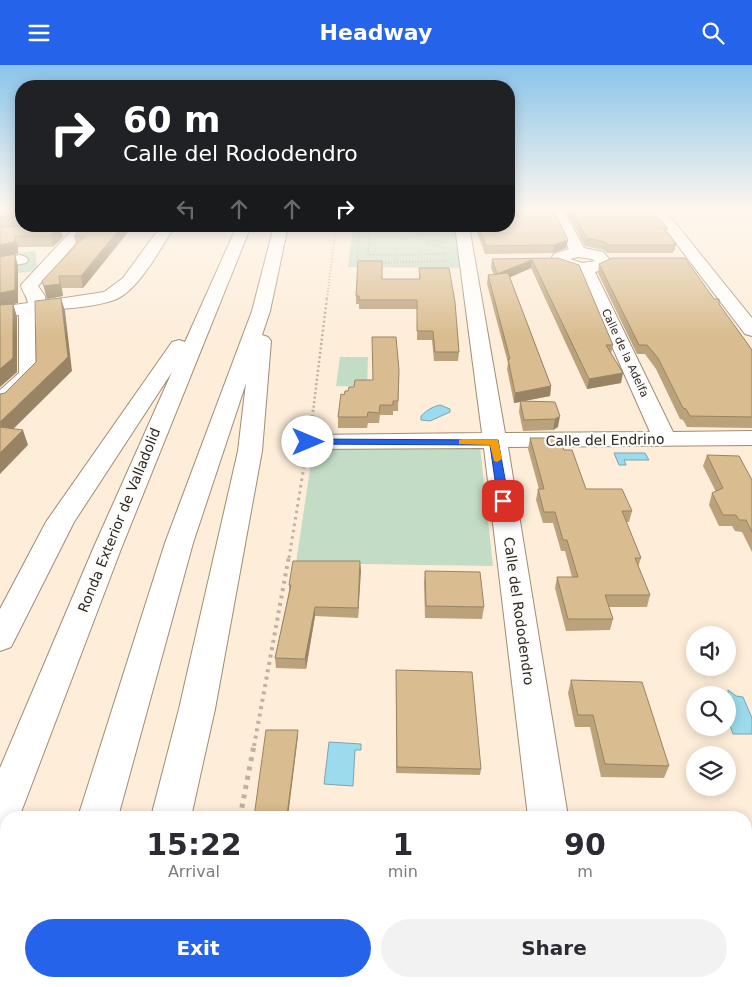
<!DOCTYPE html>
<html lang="en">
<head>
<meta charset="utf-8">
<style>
	:root { --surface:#fff; --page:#f2f2f3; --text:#2b2b33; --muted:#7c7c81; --accent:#2563eb }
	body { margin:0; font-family:"DejaVu Sans",sans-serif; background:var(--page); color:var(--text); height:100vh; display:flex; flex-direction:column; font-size:19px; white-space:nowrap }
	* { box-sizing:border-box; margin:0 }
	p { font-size:16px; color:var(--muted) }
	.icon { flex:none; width:28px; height:28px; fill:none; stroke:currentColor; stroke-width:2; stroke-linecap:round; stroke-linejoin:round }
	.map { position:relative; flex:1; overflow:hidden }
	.details { position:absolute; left:0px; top:746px; width:752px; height:176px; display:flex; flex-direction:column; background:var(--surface); border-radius:20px 20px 0 0; box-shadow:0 2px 12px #0003 }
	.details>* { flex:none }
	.guide { position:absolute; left:15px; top:15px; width:500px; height:152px; border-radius:20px; box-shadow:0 2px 12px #0003; background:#202124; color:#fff; overflow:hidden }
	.fabs { position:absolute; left:686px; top:561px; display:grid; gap:10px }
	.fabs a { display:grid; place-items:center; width:50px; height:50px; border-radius:50%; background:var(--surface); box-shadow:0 2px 12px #0003; font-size:25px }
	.pin { position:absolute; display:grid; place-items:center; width:42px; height:42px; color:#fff; margin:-21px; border-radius:10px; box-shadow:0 2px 8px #0006 }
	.me { position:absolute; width:55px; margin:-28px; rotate:90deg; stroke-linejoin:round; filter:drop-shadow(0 0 4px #0008) }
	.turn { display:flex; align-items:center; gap:18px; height:105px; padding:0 25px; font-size:22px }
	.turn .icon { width:65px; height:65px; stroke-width:2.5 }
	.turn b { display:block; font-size:35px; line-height:42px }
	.lanes { display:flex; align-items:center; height:48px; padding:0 25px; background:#0003; justify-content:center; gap:25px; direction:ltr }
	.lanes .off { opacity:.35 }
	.eta { display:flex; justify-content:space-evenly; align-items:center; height:85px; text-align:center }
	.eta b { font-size:30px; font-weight:600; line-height:35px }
	.button { display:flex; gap:10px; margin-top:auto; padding:10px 25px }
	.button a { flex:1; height:58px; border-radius:30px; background:var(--accent); color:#fff; font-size:20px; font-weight:600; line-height:58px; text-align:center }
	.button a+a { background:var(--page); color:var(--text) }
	header { display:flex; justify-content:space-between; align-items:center; height:65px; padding:0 25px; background:var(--accent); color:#fff; font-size:22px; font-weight:600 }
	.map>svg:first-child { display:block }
</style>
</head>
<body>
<header><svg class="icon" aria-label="menu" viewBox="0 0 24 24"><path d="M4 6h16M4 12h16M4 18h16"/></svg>Headway<svg class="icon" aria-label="search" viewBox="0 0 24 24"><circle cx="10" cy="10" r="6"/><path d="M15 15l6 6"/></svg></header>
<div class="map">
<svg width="752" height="922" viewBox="0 0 752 922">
	<rect width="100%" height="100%" fill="#fdedd9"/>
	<path fill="#c3dcc5" d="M353,161H454L460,203L348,202Z
		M35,186L38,206L0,210V190Z
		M340,292H368L367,322L336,321Z
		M480,382L493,501L296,498L313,384Z"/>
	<path fill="#9cdbed" stroke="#7ba5af" d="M440,340L450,344V347L430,356L421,355V351C427,345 432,342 440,340Z
		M614,388H645L649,395H624L626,400H619Z
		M728,625L736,631L743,632L752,653V669H733L728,655Z
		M329,677L361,679V685H355L353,721L324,719Z"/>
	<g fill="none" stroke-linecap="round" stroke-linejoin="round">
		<g stroke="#9f8d76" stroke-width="2">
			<path id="minor" d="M549,144H563L584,183L603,187L612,197L605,204L595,207L673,367L752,366V380L508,382L568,752H528L484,383L308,384L300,382L296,377L300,372L308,370L482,368L455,161H469L505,368L650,367L579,207C568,205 557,203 552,192L554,189L569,184ZM578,192L592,194L595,196L582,198L570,194Z
				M650,144H664L752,253V271L745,269Z
				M76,161H91L38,221L45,231V236L104,227L123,213L161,161H175C161,182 138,227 114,235C89,244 62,242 37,248L39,310L8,342L0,344V325L19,308V250L0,252V242L28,238C27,231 22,227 21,220Z
				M20,190L26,192L28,195L26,198L0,203V193Z
				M547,916H595L596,922H548Z"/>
		</g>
		<g stroke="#9f8d76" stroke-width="2">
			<path id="highway" d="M237,161H251L121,484L20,750L19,752H6V766L0,768V703L93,484L172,307L74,457L11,582L0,586V544L46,457L172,277L179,275L185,277Z
				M274,161H288L270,246L262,270L268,272L271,276L262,386L215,644L191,752H151L179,644L238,386L246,318L193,478L118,752H78L165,478L252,246Z
				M21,916H69L67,922H19Z
				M107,916H155L154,922H106Z"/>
		</g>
		<path stroke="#beb1a0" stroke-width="2" stroke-dasharray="1 2" stroke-linecap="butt" d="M360,161L357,193L360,197
			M374,161L370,164L368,190L447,189
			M433,161L443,164
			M413,167L422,170H445
			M401,175L422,170
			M445,177L430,176L425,178L446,183
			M379,198L447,196
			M327,233L336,161"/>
		<path stroke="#beb1a0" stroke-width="2.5" stroke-dasharray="2 2.5" stroke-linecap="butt" d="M313,347L327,232"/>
		<path stroke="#beb1a0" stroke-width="3" stroke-dasharray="2.5 4" stroke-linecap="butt" d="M311,359L313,345
			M289,493L305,395"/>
		<path stroke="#beb1a0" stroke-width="4" stroke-dasharray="3 4.5" stroke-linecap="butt" d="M254,681L289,491"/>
		<path stroke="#beb1a0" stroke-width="5" stroke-dasharray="4 5.5" stroke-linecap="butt" d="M240,752L254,680
			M207,922L208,916"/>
		<use href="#minor" fill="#fff" fill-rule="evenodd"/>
		<use href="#highway" fill="#fff" fill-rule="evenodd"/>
	</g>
	<path fill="#bba27b" d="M0,144H21V161H60L63,172L53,182H18V188L11,190L18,201V238L11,239H13L17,252V307L0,322Z
		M565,144H649L668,163L667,167L676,178L674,186H673V188H607L603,185L585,181Z
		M133,161L83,223H62L63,231L47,234L42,216L76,180L74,171Z
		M477,161H509L566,183L553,188L485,189L477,167Z
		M558,193L613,280L611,288L621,318L587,324L531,203L510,212L551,321L550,331L523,336L555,337L558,362L553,365L523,366L519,347L520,337L514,338L507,304L508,298L487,219L488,210H494L491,203L492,194Z
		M599,199L719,239L752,285V363L687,362L683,355L680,354L656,304L645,289H637L598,208Z
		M419,203L459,287L458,296H434L432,275H417V244H359V239H356V231L382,214H419Z
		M399,305L398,346H393V350H380L379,358H368L367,363H338V352L344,330L354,322Z
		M530,373L564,385L586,424L632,446L629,457H626L641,493L638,502L650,530L647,542H609L613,554L610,565L566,566L555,523L557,512H572L565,486H561L553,458H543L536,435L538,424H539L528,384Z
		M707,390L752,415V487L742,467L735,466L732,461H719L709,440L712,428L716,427L703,401Z
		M360,496L358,553L315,551L306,604L276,603L275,593L289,526V520Z
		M425,506L484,542L482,554L425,553L424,518Z
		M396,605L481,704L480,710L396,708Z
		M571,615L669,701L664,713L601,712L590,662H575L568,628Z
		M657,916H746L752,922H659Z"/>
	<path fill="#988464" d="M59,161L63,172L53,182L50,171Z
		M122,161H133L83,223L81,211Z
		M15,171L18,182V188L0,193V180Z
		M568,175L566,183L553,188L554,180Z
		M674,178H676L674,186H673L675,180Z
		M15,189L18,201V238L0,242V228Z
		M532,195L531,203L497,218V209Z
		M59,211L63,231L47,234L44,221Z
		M61,233L65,246L72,306L0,377V357L68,292Z
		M13,239L17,252V307L0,322V304Z
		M623,308L621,318L587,324L589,314Z
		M551,321L550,331L514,338L515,328Z
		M560,351L558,362L553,365L555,354Z
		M23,365L28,380L0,409V388Z
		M360,496L361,506L358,553V543Z
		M315,542V551L306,604L305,594Z
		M298,665V671L288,752L287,750Z"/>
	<path fill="#d9bc8f" stroke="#988464" d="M0,144H21V151L0,152Z
		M509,144H553L568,175L554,180L486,181L478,161H509Z
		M570,144H649L668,163H663L676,178H674L675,180H608L605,177L587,173Z
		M42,161H59L50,171H15V177L0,180V162Z
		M83,161H122L81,211H59L60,219L44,221L42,216L85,171H74Z
		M15,189V225L0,228V192Z
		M558,193L579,200L613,280H606L623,308L589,314L532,195L497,209L492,194Z
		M612,193H685L714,234H719V239L752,285V352L690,351L686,344L683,343L658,293L647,280H639L599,199Z
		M358,196H382V214H420L419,203H449L455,237L459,287H435L433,266H417V235H359V231H356Z
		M508,208L551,321L515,328L508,294H510L488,210Z
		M61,233L68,292L0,357V329L5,328L36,297L35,236Z
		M13,239V293L0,304V240Z
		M372,272H396L399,305L398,336H393V340H380L379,348L368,347L367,352H338L341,329L344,330L345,326H348L349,322H354L355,315H373Z
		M520,336L555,337L560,351L555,354L524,355Z
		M0,362L23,365L0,388Z
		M530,373H560L564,385H572L586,424H622L632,446H622L641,493H635L650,530H605L613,554H568L557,512H578L567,475H563L555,447H544L538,424H544Z
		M707,390L739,391L752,415V467L746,455H739L736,450H723L712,428L723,423Z
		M293,496H360L358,543L315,542L305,594L275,593L291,520H289Z
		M425,506L480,507L484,542L426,541Z
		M396,605L472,607L481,704L397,702Z
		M571,615L642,617L669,701L605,699L593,650H578Z
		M266,665H298L287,750H314V752H254Z
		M746,840L752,857V922H663L662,916H746Z
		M394,916H499V922H394Z"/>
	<linearGradient id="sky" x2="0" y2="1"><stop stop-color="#89c4ea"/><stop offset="0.53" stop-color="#fef7ee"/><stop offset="1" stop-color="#fef7ee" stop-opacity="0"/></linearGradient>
	<rect width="752" height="273" fill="url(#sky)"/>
	<path fill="#2563eb" stroke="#184099" d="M308,374L498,375L509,436L503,439L498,436L490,380L305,379L303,377Z"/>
	<path fill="#f59e0b" d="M463,374L498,375L502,394L497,397L494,396L490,380L459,379V375Z"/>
	<g text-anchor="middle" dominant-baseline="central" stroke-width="4.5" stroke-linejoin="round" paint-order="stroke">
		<g font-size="11" fill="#2e271e" stroke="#fdfdfd">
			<text transform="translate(625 288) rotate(65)">Calle de la Adelfa</text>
		</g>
		<g font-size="14" fill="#2e271e" stroke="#fdfdfd">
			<text transform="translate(605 375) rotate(-1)">Calle del Endrino</text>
			<text transform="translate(119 455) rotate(-68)">Ronda Exterior de Valladolid</text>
			<text transform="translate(519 546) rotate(82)">Calle del Rododendro</text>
		</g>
	</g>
</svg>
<div class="fabs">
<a><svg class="icon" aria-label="sound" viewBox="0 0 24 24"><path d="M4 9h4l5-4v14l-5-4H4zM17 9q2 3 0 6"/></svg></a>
<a><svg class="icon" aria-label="search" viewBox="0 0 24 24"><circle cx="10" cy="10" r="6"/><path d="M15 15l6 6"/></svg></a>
<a><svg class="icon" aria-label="layers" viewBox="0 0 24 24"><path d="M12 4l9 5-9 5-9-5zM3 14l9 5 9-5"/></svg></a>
</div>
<div class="pin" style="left:503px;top:436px;background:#d93025"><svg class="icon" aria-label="arrive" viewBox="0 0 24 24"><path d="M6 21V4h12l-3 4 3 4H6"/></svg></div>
<svg class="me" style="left:308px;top:377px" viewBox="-20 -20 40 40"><circle r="19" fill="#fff"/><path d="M0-13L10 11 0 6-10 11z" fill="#2563eb"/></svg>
<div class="guide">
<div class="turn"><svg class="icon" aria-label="right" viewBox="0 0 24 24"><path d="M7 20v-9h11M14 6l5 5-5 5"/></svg><div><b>60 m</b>Calle del Rododendro</div></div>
<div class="lanes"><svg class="icon off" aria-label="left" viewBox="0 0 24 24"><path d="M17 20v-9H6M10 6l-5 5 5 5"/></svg><svg class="icon off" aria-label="ahead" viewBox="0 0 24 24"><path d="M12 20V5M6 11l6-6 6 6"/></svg><svg class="icon off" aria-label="ahead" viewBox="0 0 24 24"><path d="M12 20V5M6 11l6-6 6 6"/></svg><svg class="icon" aria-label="right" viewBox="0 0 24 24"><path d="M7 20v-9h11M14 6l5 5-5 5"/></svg></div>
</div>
<section class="details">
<div class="eta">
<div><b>15:22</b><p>Arrival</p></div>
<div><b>1</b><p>min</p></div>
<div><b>90</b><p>m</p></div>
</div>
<div class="button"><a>Exit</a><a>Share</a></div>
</section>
</div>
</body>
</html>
